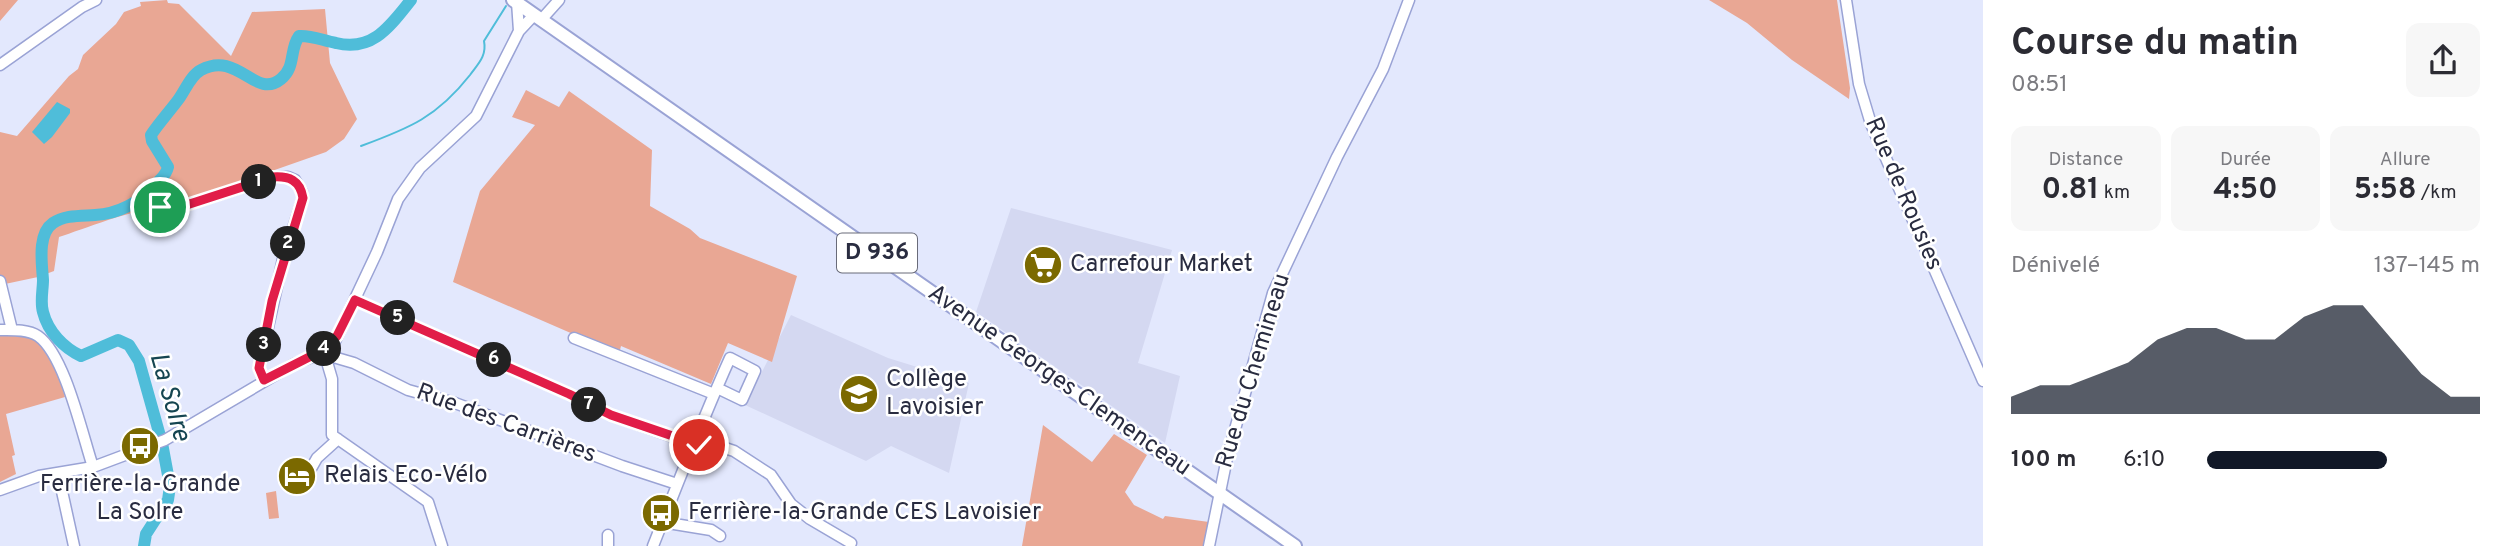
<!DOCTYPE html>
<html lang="fr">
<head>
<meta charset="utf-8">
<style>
	body { margin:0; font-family:Overpass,sans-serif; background:#f7f7f7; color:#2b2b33; height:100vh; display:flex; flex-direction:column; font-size:26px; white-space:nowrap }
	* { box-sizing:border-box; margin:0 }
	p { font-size:23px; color:#7c7c81 }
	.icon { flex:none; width:38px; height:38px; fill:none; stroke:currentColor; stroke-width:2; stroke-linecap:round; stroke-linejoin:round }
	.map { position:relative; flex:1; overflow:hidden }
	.details { display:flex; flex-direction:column; background:#fff; width:525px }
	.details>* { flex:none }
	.pin { position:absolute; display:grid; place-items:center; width:60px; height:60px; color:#fff; margin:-30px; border:4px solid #fff; border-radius:50%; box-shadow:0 2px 7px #0007 }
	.km { position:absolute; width:35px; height:35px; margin:-18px; border-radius:50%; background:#222; color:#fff; font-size:19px; line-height:35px; text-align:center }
	.round { display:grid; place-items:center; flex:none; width:74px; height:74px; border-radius:14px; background:#f7f7f7 }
	.headline { display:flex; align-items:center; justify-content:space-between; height:119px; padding:0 28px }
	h1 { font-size:38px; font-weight:700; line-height:52px }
	.figures { display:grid; grid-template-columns:repeat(3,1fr); gap:10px; height:119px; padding:7px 28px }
	.figures div { display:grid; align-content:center; border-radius:14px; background:#f7f7f7; text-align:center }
	.figures b { font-size:30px; font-weight:700 }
	.figures small { font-size:19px; font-weight:400 }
	.figures p { font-size:19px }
	.chart { height:196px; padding:14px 28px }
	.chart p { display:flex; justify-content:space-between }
	.chart svg { width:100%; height:126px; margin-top:7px; fill:#111827; opacity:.7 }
	ul { padding:0 28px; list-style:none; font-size:23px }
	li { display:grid; grid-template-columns:112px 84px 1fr; align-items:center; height:52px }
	li i { height:18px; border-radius:9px; background:#111827 }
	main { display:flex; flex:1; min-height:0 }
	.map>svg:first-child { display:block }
	.built { fill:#d4d8f1 }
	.green { fill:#e9a794 }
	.water { fill:#4fbdd9 }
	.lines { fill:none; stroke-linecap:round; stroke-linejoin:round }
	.stream { stroke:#4fbdd9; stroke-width:2 }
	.river { stroke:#4fbdd9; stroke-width:12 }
	.minor-casing { stroke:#9aa3d5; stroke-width:13 }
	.major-casing { stroke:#9aa3d5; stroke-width:16 }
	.minor { stroke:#fff; stroke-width:10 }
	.major { stroke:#fff; stroke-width:12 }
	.route-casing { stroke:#fff; stroke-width:14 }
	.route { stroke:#e11d48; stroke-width:9 }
	.labels { text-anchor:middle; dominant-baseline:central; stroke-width:5; stroke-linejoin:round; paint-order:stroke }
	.shield { fill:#fff; stroke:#696b79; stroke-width:2 }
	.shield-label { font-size:23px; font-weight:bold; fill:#292c40 }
	.street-label { font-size:24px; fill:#292c40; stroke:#fff }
	.poi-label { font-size:24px; fill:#292c40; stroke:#fff; text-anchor:start }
	.water-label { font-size:26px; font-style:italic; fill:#154551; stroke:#fff }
</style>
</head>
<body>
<main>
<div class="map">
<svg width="1983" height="546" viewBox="0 0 1983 546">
	<rect width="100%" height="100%" fill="#e3e8fd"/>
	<!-- built -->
	<path class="built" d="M 1011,208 L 1172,250 L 1138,363 L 1180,376 L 1165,443 L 976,312 Z
		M 791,315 L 888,358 L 969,383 L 949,473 L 891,446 L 866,461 L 745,405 Z"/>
	<!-- green -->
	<path class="green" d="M 0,0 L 18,0 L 0,21 Z
		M 167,0 L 168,3 L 179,4 L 231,56 L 252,12 L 325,9 L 330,63 L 357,119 L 344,139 L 326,152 L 163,209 C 140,206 84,229 59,237 L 54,271 L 38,277 L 5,284 L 3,277 L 0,277 L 0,132 L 17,136 L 69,76 L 78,69 L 83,55 L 116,24 L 124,12 L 141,6 L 140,2 Z
		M 1709,0 L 1837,0 L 1850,88 L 1849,99 L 1792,60 L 1747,23 Z
		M 526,90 L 559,107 L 569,91 L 652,150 L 650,206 L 690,229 L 700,238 L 797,276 L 772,362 L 728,343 L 711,384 L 621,346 L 619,354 L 453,282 L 480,191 L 535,125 L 512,117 Z
		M 0,334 L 35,337 L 55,362 L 65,397 L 6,414 L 15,455 L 12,456 L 16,474 L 0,482 Z
		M 1043,425 L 1092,462 L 1114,434 L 1147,455 L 1125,492 L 1134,505 L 1163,519 L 1165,516 L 1209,522 L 1205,546 L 1022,546 Z
		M 276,491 L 279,518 L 269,519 L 266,493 Z"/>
	<!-- water -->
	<path class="water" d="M 57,102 L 70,109 L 70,113 L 52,137 L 44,144 L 32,132 Z"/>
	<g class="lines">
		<!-- stream -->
		<path class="stream" d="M 361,146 C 410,128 437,117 470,75 C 478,64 487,56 484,41 L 506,6"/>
		<!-- river -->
		<path class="river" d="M 144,546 L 146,534 L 168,500 L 170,486 L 162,443 L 139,361 L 129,345 L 118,340 L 81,356 C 64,348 48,332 43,312 C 40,302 43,290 43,280 C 42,264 37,234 53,223 C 65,215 80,216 95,215 C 118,214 141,202 156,184 C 161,178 166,176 168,167 L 152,141 L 151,135 C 159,123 169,112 178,100 C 185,91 190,76 201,70 C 238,50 255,100 281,79 C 296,67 289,50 299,36 C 311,35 324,41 336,43 C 373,52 390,26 411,0"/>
		<!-- minor casing -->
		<g class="minor-casing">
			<path id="minor" d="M 1846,0 L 1859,84 L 1871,124 L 1983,381
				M 517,2 L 519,31
				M 541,20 L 559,0
				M 0,65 L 82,7 L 96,0
				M 160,207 L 168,211 L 273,177 L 288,177 L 295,180 L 302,192 L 303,198 L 283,259 L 259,368 L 264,381
				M 0,281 L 12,330
				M 355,300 L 569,394 L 611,415 L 684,441 L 699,445 L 719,446 L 734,451 L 771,475 L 791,504 L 810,519 L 851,543
				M 0,330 C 11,330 28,329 38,336 C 65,355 82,434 93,467
				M 574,338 L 714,394
				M 329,354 L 377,252 L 398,199 L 420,168 L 476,116 L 519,31 L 534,15
				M 330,356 L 354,363 L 408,390 L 455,403 L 622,466 L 677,484
				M 327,362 L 332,379 L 332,435 L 428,502 L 442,546
				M 309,472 L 317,458 L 338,439
				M 58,473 L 74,546
				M 0,490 L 39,476 L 93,467 L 165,440 L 294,364 L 317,355
				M 662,522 L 711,530 L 720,536
				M 608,546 L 608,535
				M 653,546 C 678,483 702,420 730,358 L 755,371 L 742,400 L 717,388
				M 1209,546 L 1227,458 L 1273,293 L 1337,157 L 1383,69 L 1409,0"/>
		</g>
		<!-- major casing -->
		<g class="major-casing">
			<path id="major" d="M 513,0 L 1295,546"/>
		</g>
		<!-- minor -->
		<use href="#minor" class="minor"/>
		<!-- major -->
		<use href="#major" class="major"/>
	</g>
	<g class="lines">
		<!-- route casing -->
		<g class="route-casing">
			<path id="route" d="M 160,207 L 168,211 L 273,177 C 289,176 300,180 303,198 L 272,301 L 259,368 L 264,380 L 323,350 L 337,336 L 355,300 L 569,394 L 611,415 L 699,445"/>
		</g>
		<!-- route -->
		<use href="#route" class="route"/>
	</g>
	<!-- icons -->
	<defs>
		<g id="supermarket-disc" transform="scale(2.0125)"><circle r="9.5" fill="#7b6900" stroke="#fff"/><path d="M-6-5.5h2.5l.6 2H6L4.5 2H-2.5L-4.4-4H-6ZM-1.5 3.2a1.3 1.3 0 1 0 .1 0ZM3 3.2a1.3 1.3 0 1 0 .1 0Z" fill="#fff"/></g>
		<g id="school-disc" transform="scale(2.0125)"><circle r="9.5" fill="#7b6900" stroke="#fff"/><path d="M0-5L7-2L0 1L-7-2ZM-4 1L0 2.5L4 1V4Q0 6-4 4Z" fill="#fff"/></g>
		<g id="bus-disc" transform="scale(2.0125)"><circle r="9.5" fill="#7b6900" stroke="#fff"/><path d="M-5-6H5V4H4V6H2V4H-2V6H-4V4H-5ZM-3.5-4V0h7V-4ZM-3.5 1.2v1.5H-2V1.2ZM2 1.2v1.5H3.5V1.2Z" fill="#fff"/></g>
		<g id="hotel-disc" transform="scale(2.0125)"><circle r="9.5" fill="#7b6900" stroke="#fff"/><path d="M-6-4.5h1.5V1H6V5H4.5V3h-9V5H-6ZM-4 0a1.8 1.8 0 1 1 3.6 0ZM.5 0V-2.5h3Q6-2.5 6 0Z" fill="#fff"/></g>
	</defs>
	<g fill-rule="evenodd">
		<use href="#supermarket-disc" x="1043" y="265"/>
		<use href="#school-disc" x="859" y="394"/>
		<use href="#bus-disc" x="140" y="446"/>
		<use href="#hotel-disc" x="297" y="476"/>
		<use href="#bus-disc" x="661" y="513"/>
	</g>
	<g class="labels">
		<!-- shield labels -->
		<rect class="shield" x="837" y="233.5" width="80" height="39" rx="5"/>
		<g class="shield-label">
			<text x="877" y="253">D 936</text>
		</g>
		<!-- street labels -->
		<g class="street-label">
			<text transform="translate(1903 194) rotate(67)">Rue de Rousies</text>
			<text transform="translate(1254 371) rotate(-73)">Rue du Chemineau</text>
			<text transform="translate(1059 381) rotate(35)">Avenue Georges Clemenceau</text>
			<text transform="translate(506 424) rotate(20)">Rue des Carrières</text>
		</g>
		<!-- poi labels -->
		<g class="poi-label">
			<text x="1070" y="265">Carrefour Market</text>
			<text x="886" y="380">Collège<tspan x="886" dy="28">Lavoisier</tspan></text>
			<text x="324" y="476">Relais Eco-Vélo</text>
			<text x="140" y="485" text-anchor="middle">Ferrière-la-Grande<tspan x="140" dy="28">La Solre</tspan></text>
			<text x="688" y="513">Ferrière-la-Grande CES Lavoisier</text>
		</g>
		<!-- water labels -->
		<g class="water-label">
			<text transform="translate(169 397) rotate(74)">La Solre</text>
		</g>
	</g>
</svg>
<div class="pin" style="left:160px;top:207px;background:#1e9e55"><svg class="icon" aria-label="arrive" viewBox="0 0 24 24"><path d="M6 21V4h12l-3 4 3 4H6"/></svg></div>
<div class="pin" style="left:699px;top:445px;background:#d93025"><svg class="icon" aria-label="check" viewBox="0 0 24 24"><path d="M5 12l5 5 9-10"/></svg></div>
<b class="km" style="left:259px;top:182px">1</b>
<b class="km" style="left:288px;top:244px">2</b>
<b class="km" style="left:264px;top:345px">3</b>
<b class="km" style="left:324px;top:349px">4</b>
<b class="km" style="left:398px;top:318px">5</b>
<b class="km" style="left:494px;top:360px">6</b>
<b class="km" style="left:589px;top:405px">7</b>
</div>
<section class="details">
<div class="headline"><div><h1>Course du matin</h1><p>08:51</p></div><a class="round"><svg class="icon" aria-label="share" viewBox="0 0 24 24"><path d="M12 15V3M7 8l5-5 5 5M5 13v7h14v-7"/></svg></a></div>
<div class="figures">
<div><p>Distance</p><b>0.81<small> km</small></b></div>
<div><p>Durée</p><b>4:50</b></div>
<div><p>Allure</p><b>5:58<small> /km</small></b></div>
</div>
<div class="chart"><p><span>Dénivelé</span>137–145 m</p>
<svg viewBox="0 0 160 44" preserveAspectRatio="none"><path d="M0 44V38L10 34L20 34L30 30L40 26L50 18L60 14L70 14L80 18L90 18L100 10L110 6L120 6L130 18L140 30L150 38L160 38V44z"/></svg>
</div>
<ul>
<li><b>100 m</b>6:10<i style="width:66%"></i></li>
</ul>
</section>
</main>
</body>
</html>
